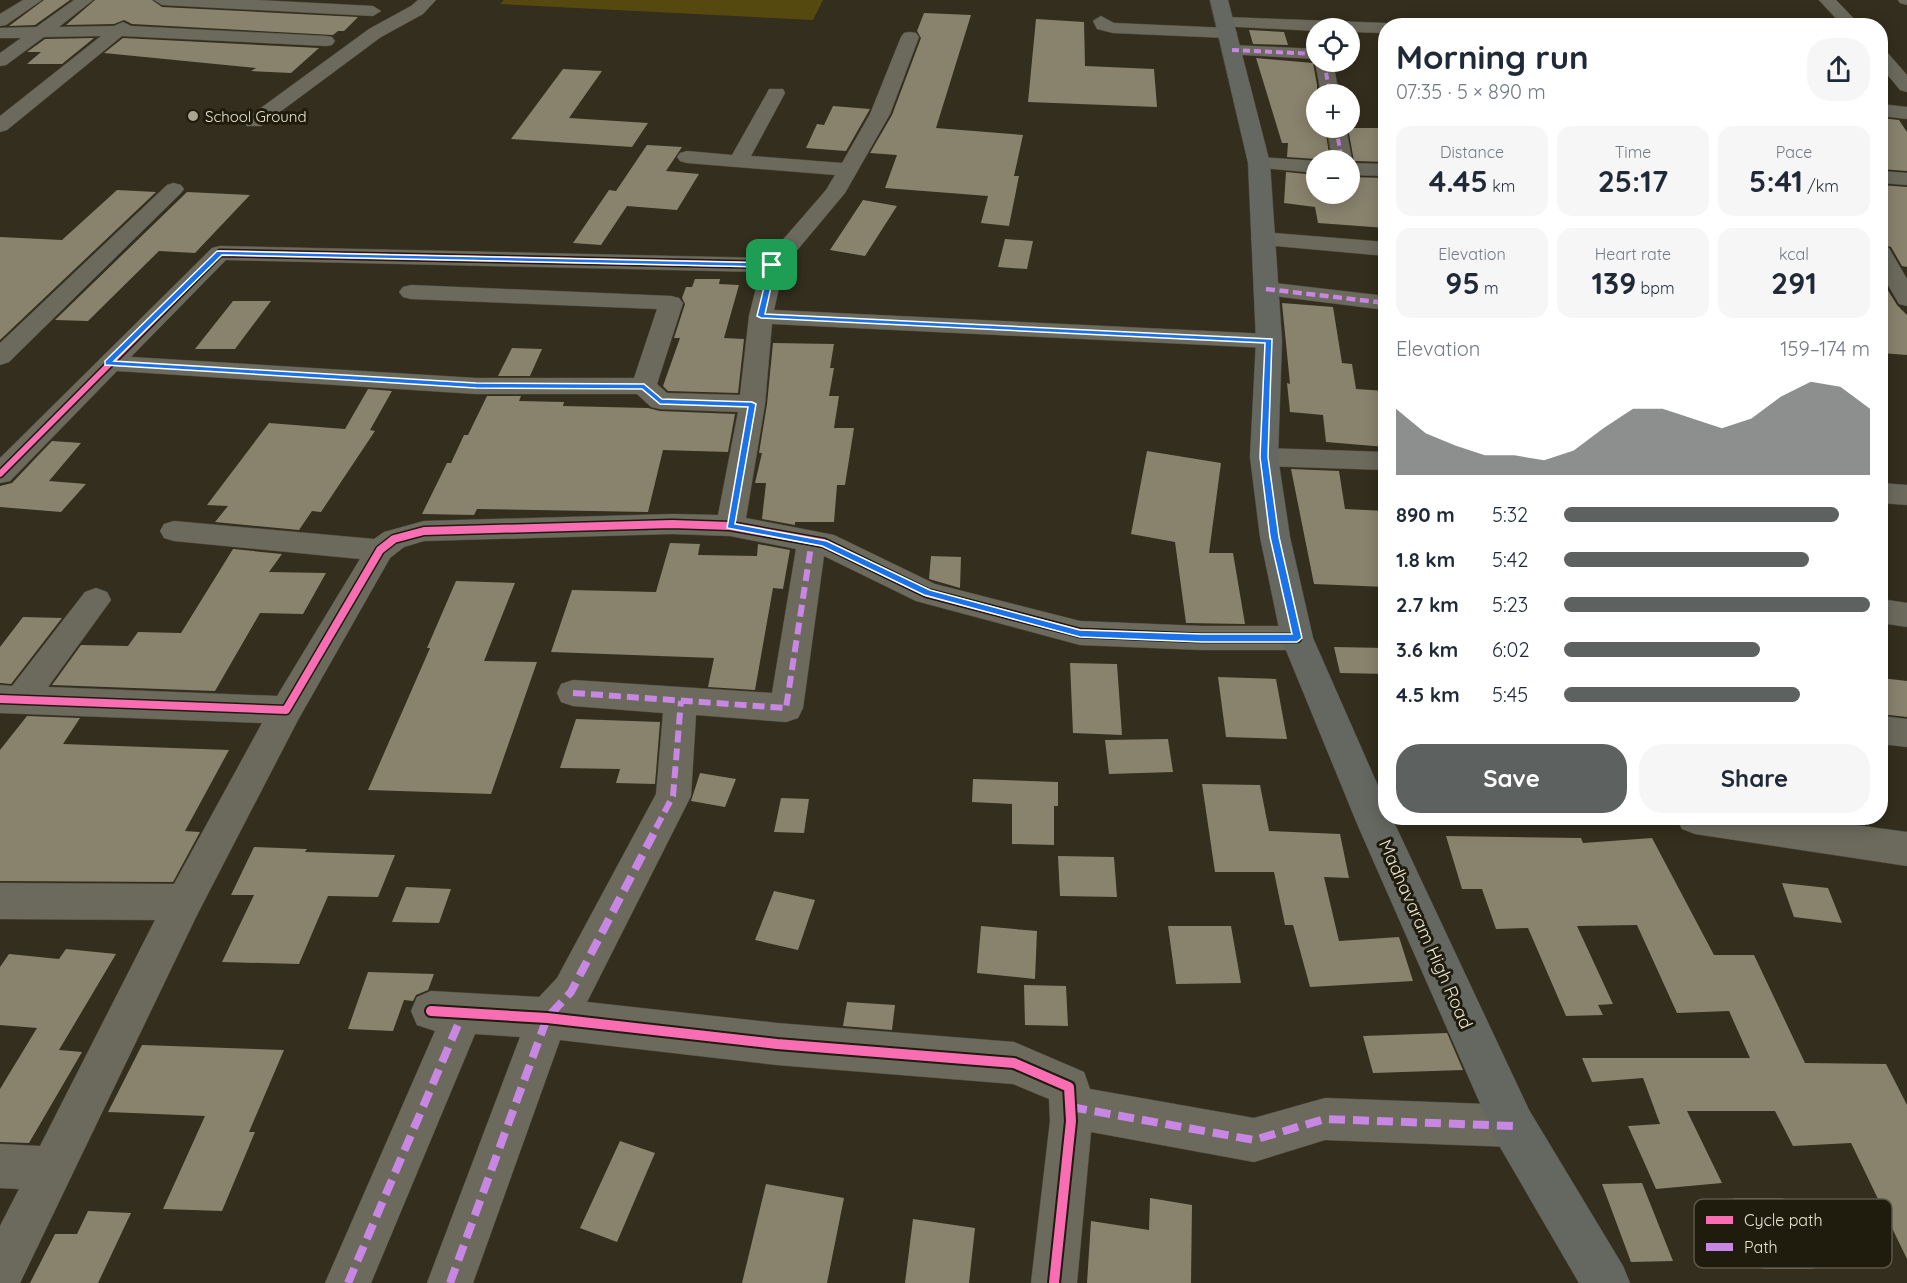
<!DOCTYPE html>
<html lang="en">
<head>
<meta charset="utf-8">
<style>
	body { margin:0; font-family:Quicksand,sans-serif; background:#f6f6f7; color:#1f2937; height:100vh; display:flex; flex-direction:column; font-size:22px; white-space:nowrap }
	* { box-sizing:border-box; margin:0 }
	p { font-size:20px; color:#747a83 }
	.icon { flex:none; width:33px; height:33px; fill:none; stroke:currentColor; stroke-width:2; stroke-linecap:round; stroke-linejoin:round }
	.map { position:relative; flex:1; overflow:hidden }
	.drawer { position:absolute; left:1378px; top:18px; width:510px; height:807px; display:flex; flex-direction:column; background:#fff; border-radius:24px; box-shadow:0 3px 15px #0003 }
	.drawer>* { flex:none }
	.buttons { position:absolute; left:1306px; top:18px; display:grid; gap:12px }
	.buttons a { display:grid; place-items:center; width:54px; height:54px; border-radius:50%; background:#fff; box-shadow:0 3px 15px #0003; font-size:30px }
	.pin { position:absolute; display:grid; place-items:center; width:51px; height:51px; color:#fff; margin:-26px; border-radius:12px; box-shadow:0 3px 9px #0006 }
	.round { display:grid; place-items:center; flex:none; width:63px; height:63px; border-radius:24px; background:#f6f6f7 }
	.summary { display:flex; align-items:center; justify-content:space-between; height:102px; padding:0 18px }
	h1 { font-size:33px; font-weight:800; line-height:45px }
	.figures { display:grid; grid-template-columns:repeat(3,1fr); gap:9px; height:102px; padding:6px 18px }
	.figures div { display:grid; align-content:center; border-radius:15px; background:#f6f6f7; text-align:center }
	.figures b { font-size:30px; font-weight:800 }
	.figures small { font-size:16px; font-weight:400 }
	.figures p { font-size:16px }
	.chart { height:168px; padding:12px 18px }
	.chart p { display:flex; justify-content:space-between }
	.chart svg { width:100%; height:108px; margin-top:6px; fill:#5d6160; opacity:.7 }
	.button { display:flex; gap:12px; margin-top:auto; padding:12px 18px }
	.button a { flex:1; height:69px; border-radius:24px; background:#5d6160; color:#fff; font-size:24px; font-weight:800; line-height:69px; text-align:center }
	.button a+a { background:#f6f6f7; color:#1f2937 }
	ul { padding:0 18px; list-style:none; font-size:20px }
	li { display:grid; grid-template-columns:96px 72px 1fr; align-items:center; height:45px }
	li i { height:15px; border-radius:8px; background:#5d6160 }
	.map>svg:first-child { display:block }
	.green { fill:#56490f }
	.building { fill:#89836d }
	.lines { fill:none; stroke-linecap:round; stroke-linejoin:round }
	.minor-casing { stroke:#4f4b3d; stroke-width:1 }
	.major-casing { stroke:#4f4b3d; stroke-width:1 }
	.minor { fill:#6c6a5d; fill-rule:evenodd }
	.major { fill:#646861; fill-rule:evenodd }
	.quiet-far3 { stroke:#c787e3; stroke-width:4; stroke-dasharray:7 4; stroke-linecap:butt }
	.quiet-far2 { stroke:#c787e3; stroke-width:4.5; stroke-dasharray:9 4.5; stroke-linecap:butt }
	.quiet-far1 { stroke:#c787e3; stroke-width:6; stroke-dasharray:12 6; stroke-linecap:butt }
	.quiet { stroke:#c787e3; stroke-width:8; stroke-dasharray:16 8; stroke-linecap:butt }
	.cycleway-far2-casing { stroke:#1f1c0e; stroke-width:9 }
	.cycleway-far1-casing { stroke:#1f1c0e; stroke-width:11 }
	.cycleway-casing { stroke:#1f1c0e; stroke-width:14 }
	.cycleway-far2 { stroke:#f96db3; stroke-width:6 }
	.cycleway-far1 { stroke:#f96db3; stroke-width:8 }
	.cycleway { stroke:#f96db3; stroke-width:10 }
	.route { fill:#1a73e8; stroke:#fff; stroke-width:1.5; fill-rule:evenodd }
	.poi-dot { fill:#a9a593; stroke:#1f1c0e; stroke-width:2 }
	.labels { text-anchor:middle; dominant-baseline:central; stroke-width:6; stroke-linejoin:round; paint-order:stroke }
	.far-poi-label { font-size:15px; fill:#e9e5d3; stroke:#1f1c0e; text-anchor:start }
	.street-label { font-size:18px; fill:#e9e5d3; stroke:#1f1c0e }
	.key { fill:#1f1c0e; stroke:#5c5849; stroke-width:1.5 }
	.key-label { font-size:16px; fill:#e9e5d3 }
</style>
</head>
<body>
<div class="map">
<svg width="1907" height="1283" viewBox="0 0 1907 1283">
	<rect width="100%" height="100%" fill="#332e1d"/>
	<!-- green -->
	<path class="green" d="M 504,0 L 823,0 L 813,20 L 500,4 Z"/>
	<!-- building -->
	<path class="building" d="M 44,0 L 70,0 L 35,25 L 9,26 Z
		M 95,0 L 152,0 L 162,7 L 358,17 L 344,31 L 338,31 L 333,35 L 132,24 L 124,20 L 114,24 L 66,25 Z
		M 924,13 L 971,15 L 936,128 L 1023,135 L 1014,176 L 1019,176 L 1009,226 L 981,223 L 988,196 L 885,188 L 897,155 L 870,153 L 892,115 L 921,38 L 917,31 Z
		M 1036,19 L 1084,22 L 1085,66 L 1154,69 L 1157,107 L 1028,102 Z
		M 1249,30 L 1284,32 L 1288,45 L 1253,44 Z
		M 94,38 L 62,64 L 27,64 L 41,52 L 27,52 L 45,39 Z
		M 123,38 L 319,48 L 291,73 L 251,71 L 256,68 L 104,53 Z
		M 1256,58 L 1313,63 L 1317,85 L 1317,128 L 1325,128 L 1330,160 L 1287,157 L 1288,143 L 1282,143 Z
		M 563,69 L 602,71 L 569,118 L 648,123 L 632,147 L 511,139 Z
		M 833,106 L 870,109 L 846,151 L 806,148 L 817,124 L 824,125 Z
		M 1881,118 L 1899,120 L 1907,132 L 1907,171 L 1881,169 Z
		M 1348,128 L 1386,128 L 1386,162 L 1354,161 Z
		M 647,145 L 682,147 L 666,171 L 699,174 L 677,210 L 627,206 L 601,245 L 573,243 L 609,190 L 616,191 Z
		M 1286,172 L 1317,175 L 1317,194 L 1350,194 L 1350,177 L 1386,178 L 1386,228 L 1318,223 L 1315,207 L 1284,203 Z
		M 1881,185 L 1907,187 L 1907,267 L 1902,266 L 1891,247 L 1881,244 Z
		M 117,190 L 156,192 L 0,340 L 0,237 L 62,240 Z
		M 187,192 L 250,195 L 195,253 L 159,251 L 88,321 L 55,320 Z
		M 863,200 L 897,206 L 865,256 L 830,250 Z
		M 1005,239 L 1033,241 L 1027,269 L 998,267 Z
		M 695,279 L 720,279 L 719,284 L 739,285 L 724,338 L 744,339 L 738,393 L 668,391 L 663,386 L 680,338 L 674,338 L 685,304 L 682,298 L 686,287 L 692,287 Z
		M 1881,279 L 1897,305 L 1907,315 L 1907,355 L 1881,353 Z
		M 233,301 L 271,301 L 235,349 L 195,349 Z
		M 1282,303 L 1333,307 L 1342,363 L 1352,364 L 1356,389 L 1386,391 L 1386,447 L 1326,442 L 1323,415 L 1290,412 L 1287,383 L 1290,384 Z
		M 773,343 L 834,344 L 830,368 L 834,368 L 829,396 L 839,396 L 834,428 L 854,428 L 845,485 L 837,485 L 834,522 L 795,522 L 795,525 L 762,519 L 766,483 L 755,483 L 762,453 L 759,453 L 767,404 Z
		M 512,348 L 542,349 L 530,376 L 498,376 Z
		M 368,389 L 392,391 L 370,430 L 375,431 L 321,512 L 312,511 L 299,530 L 215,522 L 228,506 L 207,505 L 269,423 L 345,429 Z
		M 487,396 L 521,396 L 519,401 L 564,402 L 563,406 L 648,408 L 660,411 L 735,414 L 728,452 L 663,450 L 648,512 L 477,509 L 474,515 L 422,514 L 447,463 L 451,463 L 464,435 L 468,435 Z
		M 52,441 L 81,443 L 49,481 L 86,484 L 61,512 L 0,507 L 0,486 L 12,483 Z
		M 1147,451 L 1221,463 L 1209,553 L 1233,553 L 1245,624 L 1186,623 L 1175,542 L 1131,534 Z
		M 1291,469 L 1339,471 L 1345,509 L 1386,511 L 1386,587 L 1314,584 Z
		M 670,543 L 700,544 L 698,555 L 757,556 L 758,544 L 790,550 L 783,589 L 773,588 L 755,690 L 708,687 L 714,658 L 551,652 L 572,590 L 656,592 Z
		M 233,549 L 282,554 L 269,572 L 326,573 L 303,614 L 260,613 L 215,691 L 52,685 L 81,645 L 128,646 L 138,632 L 181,633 Z
		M 931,556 L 961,557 L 960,588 L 929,579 Z
		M 456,581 L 515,583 L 484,661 L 537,662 L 491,794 L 368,790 L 430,648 L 427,648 Z
		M 23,617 L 62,618 L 11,684 L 0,683 L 0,647 Z
		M 1334,647 L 1386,648 L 1386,674 L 1340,673 Z
		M 1070,663 L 1117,664 L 1122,735 L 1073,733 Z
		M 1218,677 L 1276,679 L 1287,739 L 1226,737 Z
		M 1881,678 L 1907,681 L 1907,717 L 1881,714 Z
		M 27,716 L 80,718 L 63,744 L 229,750 L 185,831 L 200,832 L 173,882 L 0,881 L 0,750 Z
		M 576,719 L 660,722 L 655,784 L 616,783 L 620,769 L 560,768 Z
		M 1168,739 L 1173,772 L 1109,774 L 1105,740 Z
		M 700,773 L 736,779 L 725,807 L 691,801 Z
		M 973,779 L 1058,782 L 1058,806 L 1054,806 L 1054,845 L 1012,844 L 1012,804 L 972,802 Z
		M 1202,784 L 1260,785 L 1269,831 L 1340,834 L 1349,878 L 1324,877 L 1339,941 L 1399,937 L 1413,981 L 1310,987 L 1293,925 L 1285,925 L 1274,872 L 1215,872 Z
		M 781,798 L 809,799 L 804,833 L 774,832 Z
		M 1446,836 L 1581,838 L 1583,843 L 1652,838 L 1714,955 L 1754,955 L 1805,1063 L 1886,1064 L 1907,1105 L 1907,1259 L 1851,1143 L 1793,1146 L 1775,1111 L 1687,1111 L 1722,1183 L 1656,1189 L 1628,1126 L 1660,1124 L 1643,1078 L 1592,1082 L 1582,1058 L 1750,1058 L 1729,1011 L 1677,1013 L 1637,925 L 1577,926 L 1613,1004 L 1598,1005 L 1603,1015 L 1566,1016 L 1528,928 L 1496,929 L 1482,889 L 1462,889 Z
		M 254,847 L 307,849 L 305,852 L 395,855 L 378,897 L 328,896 L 299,964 L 222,962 L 254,895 L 231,895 Z
		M 1058,856 L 1114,857 L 1117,897 L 1060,896 Z
		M 1782,883 L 1828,888 L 1842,923 L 1794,917 Z
		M 406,887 L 451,889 L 439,923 L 392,922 Z
		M 774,891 L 815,900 L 798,950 L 755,940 Z
		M 981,926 L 1037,931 L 1035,979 L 977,973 Z
		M 1168,926 L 1231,926 L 1241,983 L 1176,984 Z
		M 66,949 L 116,954 L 59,1050 L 82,1052 L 29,1143 L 0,1142 L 0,1089 L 37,1028 L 0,1025 L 0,967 L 9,954 L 59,959 Z
		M 368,972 L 434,974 L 428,990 L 416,995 L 413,1001 L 404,1000 L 393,1031 L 348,1029 Z
		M 1024,985 L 1066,986 L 1068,1026 L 1025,1025 Z
		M 847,1002 L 895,1005 L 892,1030 L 843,1026 Z
		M 1447,1033 L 1463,1070 L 1373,1073 L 1363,1036 Z
		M 142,1045 L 284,1050 L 249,1132 L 255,1132 L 222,1211 L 163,1209 L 205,1116 L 108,1112 Z
		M 620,1141 L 655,1153 L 617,1242 L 580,1228 Z
		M 1642,1183 L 1673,1261 L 1631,1262 L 1602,1184 Z
		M 766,1184 L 844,1198 L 827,1283 L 742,1283 Z
		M 1150,1198 L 1192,1205 L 1191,1283 L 1087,1283 L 1091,1221 L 1149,1230 Z
		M 1733,1198 L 1783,1198 L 1814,1269 L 1762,1269 Z
		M 88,1211 L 131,1213 L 98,1283 L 30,1283 L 55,1234 L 77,1234 Z
		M 913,1219 L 975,1228 L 969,1283 L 905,1283 Z"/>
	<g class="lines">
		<!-- minor casing -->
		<g class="minor-casing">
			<path id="minor" d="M 23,0 L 42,0 L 6,25 L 0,26 L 0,14 Z
				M 74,0 L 93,0 L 59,27 L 114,26 L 123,22 L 131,26 L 326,36 L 332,37 L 335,41 L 332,45 L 326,46 L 122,36 L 7,130 L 0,132 L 0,116 L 101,36 L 44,37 L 6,65 L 0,66 L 0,53 L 21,38 L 0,38 L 0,28 L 36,27 Z
				M 154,0 L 257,0 L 373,6 L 381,11 L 373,16 L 162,5 Z
				M 418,0 L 436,0 L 423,14 L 381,37 L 261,126 L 247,126 L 244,122 L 247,118 L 369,29 L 411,6 Z
				M 1819,0 L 1836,0 L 1861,26 L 1843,26 Z
				M 1898,0 L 1907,0 L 1907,5 L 1900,3 Z
				M 1101,16 L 1114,23 L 1228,28 L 1234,29 L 1237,33 L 1234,37 L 1228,38 L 1113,33 L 1097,29 L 1093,21 Z
				M 1225,17 L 1386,23 L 1393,26 L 1386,26 L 1386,33 L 1350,32 L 1350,28 L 1317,28 L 1317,31 L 1219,26 L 1217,22 L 1219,18 Z
				M 910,32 L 916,33 L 919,37 L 890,114 L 845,193 L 784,266 L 774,310 L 1269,334 L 1278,336 L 1281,341 L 1278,346 L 1269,348 L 772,324 L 765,404 L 746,518 L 834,535 L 935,584 L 1080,621 L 1202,626 L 1297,626 L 1308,629 L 1313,638 L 1308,647 L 1297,650 L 1202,650 L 1080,645 L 916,601 L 824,556 L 803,708 L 798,718 L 786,722 L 696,715 L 691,796 L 587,1002 L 777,1023 L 1014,1042 L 1084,1072 L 1090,1089 L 1254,1118 L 1325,1098 L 1513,1105 L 1528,1111 L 1534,1126 L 1528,1141 L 1513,1147 L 1325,1140 L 1254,1162 L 1091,1132 L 1077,1283 L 1031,1283 L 1050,1121 L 1049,1099 L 1013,1084 L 777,1065 L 560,1040 L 473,1283 L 427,1283 L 520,1037 L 475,1034 L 371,1283 L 325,1283 L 435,1031 L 417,1025 L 411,1011 L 417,997 L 431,991 L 539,997 L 557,978 L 656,794 L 663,713 L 573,706 L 561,702 L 557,693 L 561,684 L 573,680 L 772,693 L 796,549 L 730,536 L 672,534 L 424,541 L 404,547 L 390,558 L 298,720 L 197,915 L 20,1283 L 0,1283 L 0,1226 L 19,1189 L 0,1188 L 0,1144 L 40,1146 L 155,920 L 0,919 L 0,883 L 174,884 L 262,723 L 0,713 L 0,685 L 12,686 L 85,592 L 96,588 L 107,592 L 111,600 L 48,687 L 277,696 L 360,559 L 174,541 L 164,538 L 160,531 L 164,524 L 174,521 L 374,539 L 384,532 L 424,521 L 672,514 L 718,515 L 738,412 L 660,409 L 651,407 L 637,394 L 476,394 L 117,371 L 10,481 L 0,483 L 0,458 L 212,248 L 220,246 L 767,258 L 826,190 L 835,175 L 687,163 L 680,161 L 677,157 L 680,153 L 687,151 L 732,155 L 767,93 L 769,89 L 783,89 L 785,93 L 751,156 L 842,163 L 870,114 L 901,37 L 904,33 ZM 226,260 L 760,272 L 749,316 L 740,395 L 667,393 L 657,384 L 683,303 L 679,298 L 671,296 L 411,285 L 403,287 L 399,292 L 403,297 L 411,299 L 657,309 L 634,378 L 476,378 L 131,357 Z
				M 1232,45 L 1317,49 L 1317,62 L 1333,62 L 1339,94 L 1321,94 L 1315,62 L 1317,59 L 1226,54 L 1223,50 L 1226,46 Z
				M 1881,51 L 1887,52 L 1907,75 L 1907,92 L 1900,90 L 1881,67 Z
				M 1881,104 L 1907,107 L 1907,119 L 1881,116 Z
				M 1327,128 L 1346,128 L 1352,160 L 1350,163 L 1386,164 L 1386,176 L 1350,175 L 1350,160 L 1332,160 Z
				M 1259,157 L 1317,161 L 1317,173 L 1252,167 L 1249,163 L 1252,159 Z
				M 1881,171 L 1907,173 L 1907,185 L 1881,183 Z
				M 174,183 L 181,185 L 184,189 L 181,193 L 9,362 L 0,365 L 0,343 L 167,185 Z
				M 1262,232 L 1386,242 L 1386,256 L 1254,244 L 1251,239 L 1254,234 Z
				M 1881,246 L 1889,248 L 1907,279 L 1907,306 L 1899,304 L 1881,273 Z
				M 1266,282 L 1386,296 L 1386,310 L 1258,294 L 1254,289 L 1258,284 Z
				M 1264,448 L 1386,452 L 1386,470 L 1264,466 L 1254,464 L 1250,457 L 1254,450 Z
				M 1881,483 L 1907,485 L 1907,505 L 1881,503 Z
				M 1881,599 L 1907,603 L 1907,627 L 1881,623 Z
				M 1881,716 L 1907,719 L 1907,747 L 1881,744 Z
				M 1677,818 L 1803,818 L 1907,832 L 1907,866 L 1695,834 L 1682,829 Z"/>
		</g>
		<!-- major casing -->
		<g class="major-casing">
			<path id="major" d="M 1210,0 L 1228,0 L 1270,163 L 1282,341 L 1278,457 L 1290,537 L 1313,638 L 1386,804 L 1386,818 L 1392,818 L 1529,1110 L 1623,1266 L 1630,1283 L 1579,1283 L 1497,1142 L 1358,826 L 1281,638 L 1260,537 L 1250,457 L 1256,341 L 1248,163 Z"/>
		</g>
		<!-- minor -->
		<use href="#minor" class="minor"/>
		<!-- major -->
		<use href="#major" class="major"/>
		<!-- quiet-far3 -->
		<path class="quiet-far3" d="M 1232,50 L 1317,54
			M 1324,62 L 1330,94
			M 1336,128 L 1342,160"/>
		<!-- quiet-far2 -->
		<path class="quiet-far2" d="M 1266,289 L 1386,303"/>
		<!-- quiet-far1 -->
		<path class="quiet-far1" d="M 573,693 L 786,708 L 812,540
			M 656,828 L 673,796 L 681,701"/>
		<!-- quiet -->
		<path class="quiet" d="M 1071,1107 L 1254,1140 L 1325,1119 L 1513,1126
			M 348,1283 L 463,1013
			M 450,1283 L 547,1018 L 571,992 L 657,827"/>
		<!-- cycleway-far2 casing -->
		<g class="cycleway-far2-casing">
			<path id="cycleway-far2" d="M 0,474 L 220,253 L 773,265"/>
		</g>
		<!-- cycleway-far1 casing -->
		<g class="cycleway-far1-casing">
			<path id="cycleway-far1" d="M 0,699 L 286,710 L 380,550 L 394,539 L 424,531 L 672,524 L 730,526 L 824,543 L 927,593 L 1080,633 L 1202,638 L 1297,638"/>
		</g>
		<!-- cycleway casing -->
		<g class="cycleway-casing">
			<path id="cycleway" d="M 431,1011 L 547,1018 L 777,1044 L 1014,1063 L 1069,1087 L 1071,1121 L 1054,1283"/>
		</g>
		<!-- cycleway-far2 -->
		<use href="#cycleway-far2" class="cycleway-far2"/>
		<!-- cycleway-far1 -->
		<use href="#cycleway-far1" class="cycleway-far1"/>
		<!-- cycleway -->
		<use href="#cycleway" class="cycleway"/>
	</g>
	<!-- route -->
	<path class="route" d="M 217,251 L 772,263 L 776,265 L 765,314 L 1272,339 L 1268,457 L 1279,537 L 1302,638 L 1297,642 L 1202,642 L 1080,637 L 924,595 L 822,546 L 727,528 L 748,407 L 660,404 L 642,389 L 476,388 L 105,365 L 105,361 ZM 222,255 L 769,267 L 757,316 L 761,318 L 1265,343 L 1260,457 L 1270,537 L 1292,634 L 1202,634 L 1080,630 L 930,590 L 827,541 L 735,524 L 756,404 L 752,402 L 662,399 L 644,384 L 476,383 L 114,361 Z"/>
	<!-- markers -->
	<circle class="poi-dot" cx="193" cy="116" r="6"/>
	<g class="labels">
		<!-- far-poi labels -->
		<g class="far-poi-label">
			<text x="205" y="116">School Ground</text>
		</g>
		<!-- street labels -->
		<g class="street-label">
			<text transform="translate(1426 934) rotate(66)">Madhavaram High Road</text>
		</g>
	</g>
	<!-- legend -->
	<rect x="1694" y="1199" width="198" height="69" rx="9" class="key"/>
	<rect x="1706" y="1216" width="27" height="8" fill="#f96db3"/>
	<rect x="1706" y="1243" width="27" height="8" fill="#c787e3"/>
	<g class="key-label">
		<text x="1744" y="1226">Cycle path</text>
		<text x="1744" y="1253">Path</text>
	</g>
</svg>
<div class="buttons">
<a><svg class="icon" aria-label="locate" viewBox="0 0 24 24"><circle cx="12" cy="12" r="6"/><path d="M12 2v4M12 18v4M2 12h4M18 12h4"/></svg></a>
<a>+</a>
<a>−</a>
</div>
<div class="pin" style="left:772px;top:265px;background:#1e9e55"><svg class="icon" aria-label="arrive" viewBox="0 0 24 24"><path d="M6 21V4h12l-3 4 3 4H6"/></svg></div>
<section class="drawer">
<div class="summary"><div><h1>Morning run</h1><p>07:35 · 5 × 890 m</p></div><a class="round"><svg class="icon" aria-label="share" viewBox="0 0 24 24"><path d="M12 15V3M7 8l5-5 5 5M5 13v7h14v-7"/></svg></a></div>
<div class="figures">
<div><p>Distance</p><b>4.45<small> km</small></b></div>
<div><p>Time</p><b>25:17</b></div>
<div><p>Pace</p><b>5:41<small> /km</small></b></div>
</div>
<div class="figures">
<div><p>Elevation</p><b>95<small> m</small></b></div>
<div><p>Heart rate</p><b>139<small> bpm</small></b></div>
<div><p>kcal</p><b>291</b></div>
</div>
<div class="chart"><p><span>Elevation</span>159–174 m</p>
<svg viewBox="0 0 160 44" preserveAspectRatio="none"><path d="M0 44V17L10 27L20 32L30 36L40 36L50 38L60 34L70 25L80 17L90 17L100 21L110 25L120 21L130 12L140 6L150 8L160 17V44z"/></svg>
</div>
<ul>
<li><b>890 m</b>5:32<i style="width:90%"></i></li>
<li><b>1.8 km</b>5:42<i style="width:80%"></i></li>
<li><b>2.7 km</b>5:23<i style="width:100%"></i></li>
<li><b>3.6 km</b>6:02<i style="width:64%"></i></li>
<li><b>4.5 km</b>5:45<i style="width:77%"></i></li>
</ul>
<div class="button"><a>Save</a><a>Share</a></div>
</section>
</div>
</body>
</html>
